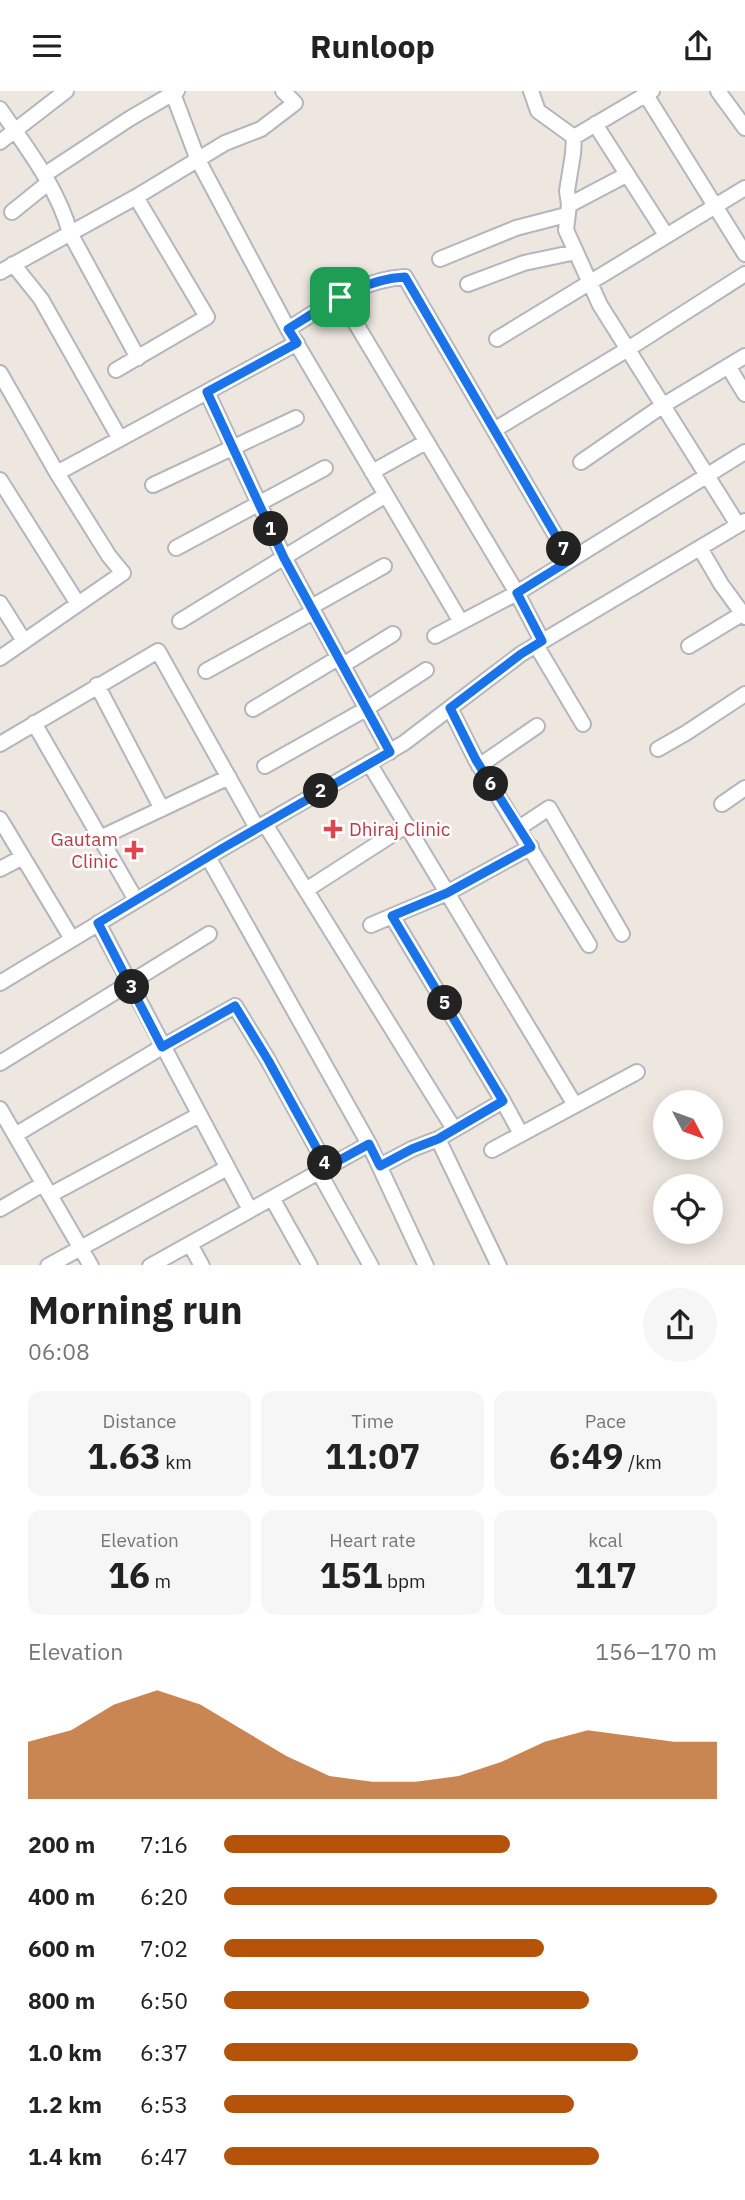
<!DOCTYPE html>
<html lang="en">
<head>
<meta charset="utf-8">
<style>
	body { margin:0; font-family:"IBM Plex Sans",sans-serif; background:#f6f6f6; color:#222; height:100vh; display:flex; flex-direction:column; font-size:26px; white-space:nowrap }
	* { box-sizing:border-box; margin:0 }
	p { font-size:23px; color:#767676 }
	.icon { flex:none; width:38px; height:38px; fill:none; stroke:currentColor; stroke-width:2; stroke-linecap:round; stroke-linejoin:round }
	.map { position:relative; height:1174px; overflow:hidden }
	.sheet { display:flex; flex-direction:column; background:#fff; flex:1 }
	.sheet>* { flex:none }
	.needle { width:46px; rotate:131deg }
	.tools { position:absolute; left:653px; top:999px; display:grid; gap:14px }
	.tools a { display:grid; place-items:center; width:70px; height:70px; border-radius:50%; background:#fff; box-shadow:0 4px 18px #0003; font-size:35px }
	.pin { position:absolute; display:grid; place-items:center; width:60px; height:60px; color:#fff; margin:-30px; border-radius:14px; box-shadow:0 4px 10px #0006 }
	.km { position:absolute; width:35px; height:35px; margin:-18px; border-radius:50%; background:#222; color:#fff; font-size:19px; line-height:35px; text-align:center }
	.round { display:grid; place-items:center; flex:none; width:74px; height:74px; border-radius:37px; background:#f6f6f6 }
	.head { display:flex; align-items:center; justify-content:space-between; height:119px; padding:0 28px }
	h1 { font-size:38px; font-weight:700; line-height:52px }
	.stats { display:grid; grid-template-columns:repeat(3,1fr); gap:10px; height:119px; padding:7px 28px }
	.stats div { display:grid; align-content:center; border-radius:14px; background:#f6f6f6; text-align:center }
	.stats b { font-size:35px; font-weight:700 }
	.stats small { font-size:19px; font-weight:400 }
	.stats p { font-size:19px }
	.chart { height:196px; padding:14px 28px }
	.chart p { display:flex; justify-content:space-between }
	.chart svg { width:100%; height:126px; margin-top:7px; fill:#b45309; opacity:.7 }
	ul { padding:0 28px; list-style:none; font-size:23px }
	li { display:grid; grid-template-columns:112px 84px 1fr; align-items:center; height:52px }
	li i { height:18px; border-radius:9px; background:#b45309 }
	header { display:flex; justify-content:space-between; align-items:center; height:91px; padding:0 28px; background:#fff; font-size:32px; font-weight:700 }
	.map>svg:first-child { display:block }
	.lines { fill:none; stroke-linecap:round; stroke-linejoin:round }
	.minor-casing { stroke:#b3b6bf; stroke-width:18 }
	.minor { stroke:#fff; stroke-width:14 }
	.route-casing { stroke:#fff; stroke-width:14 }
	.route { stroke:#1a73e8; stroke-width:9 }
	.health-dot { fill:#e0444e; stroke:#fff; stroke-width:2.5 }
	.labels { text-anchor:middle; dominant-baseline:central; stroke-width:5; stroke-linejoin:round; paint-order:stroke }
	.health-label { font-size:19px; fill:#be3a42; stroke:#fff; text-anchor:start }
</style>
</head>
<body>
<header><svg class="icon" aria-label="menu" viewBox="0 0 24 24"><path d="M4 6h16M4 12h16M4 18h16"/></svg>Runloop<svg class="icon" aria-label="share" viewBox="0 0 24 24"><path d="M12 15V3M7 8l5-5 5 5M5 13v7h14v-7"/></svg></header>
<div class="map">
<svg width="745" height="1175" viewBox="0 0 745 1175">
	<rect width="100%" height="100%" fill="#eee7e0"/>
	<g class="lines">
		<!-- minor casing -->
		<g class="minor-casing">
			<path id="minor" d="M 172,0 L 198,69 L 288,238 L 461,531
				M 531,0 L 538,20 L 574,46 L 573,63 L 567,100 L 569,114 L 566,139 L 600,214 L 738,434
				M 718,0 L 745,37
				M 646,4 L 745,163
				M 0,18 C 26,56 58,97 70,142 L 138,267
				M 595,33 L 666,144
				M 574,46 L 652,0
				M 0,51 L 66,0
				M 44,84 L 129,28 L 177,0
				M 569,114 L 626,84
				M 12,121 L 48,92
				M 440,168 L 516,137 L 566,124
				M 13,173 L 41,208 L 120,348
				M 0,181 L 136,106 L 225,52 L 261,38 L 295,12 L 283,0
				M 468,193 L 524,172 L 576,161
				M 340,206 L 517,502 L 542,550
				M 288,238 C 324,216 361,188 405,186 L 570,469
				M 497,248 L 745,97
				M 728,275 L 745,303
				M 116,279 L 207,226 L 136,106
				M 0,282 L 57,382 L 109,465 L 123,482 L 0,567
				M 207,301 L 284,466 L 390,661
				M 494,339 L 628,258 L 745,183
				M 581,371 L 662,315 L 745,265
				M 372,381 L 426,351
				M 57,382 L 297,252
				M 0,389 L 78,513
				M 153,394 L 296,327
				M 176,457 L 325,377
				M 700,457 L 721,493 L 745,526
				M 0,512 L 24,550
				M 311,516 L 384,475
				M 180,530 L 386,404
				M 435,545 L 517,502 L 745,361
				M 536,554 L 583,633
				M 689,555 L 745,521
				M 343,574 L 393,543
				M 206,580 L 313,521
				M 97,594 L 162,718
				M 450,617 L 476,669 L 589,854
				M 253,618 L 338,567
				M 34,632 L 136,809
				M 0,653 L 158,560 L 257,737
				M 658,658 L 686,642 L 745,603
				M 369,672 L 575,1014
				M 265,675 L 366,618 L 426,579
				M 479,675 L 537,635
				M 722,713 L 745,697
				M 0,728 L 72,848
				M 265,733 L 454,1038
				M 519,737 L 549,717 L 622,843
				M 100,747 L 229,686
				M 208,766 L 369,1053 L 426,1175
				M 0,778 L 23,766
				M 306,799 L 407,734
				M 98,832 L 250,1119
				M 371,834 L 392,825
				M 0,892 L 223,757 L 404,652 L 521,563 L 745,430
				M 0,972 L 209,843
				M 503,1010 L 521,1043
				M 0,1018 L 91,1175
				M 15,1044 L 162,956 L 235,915 L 268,969 L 327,1076
				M 438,1048 L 499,1175
				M 492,1059 L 637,981
				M 380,1075 L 412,1058 L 438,1048 L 503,1010 L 392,825 L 447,802 L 531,756
				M 319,1081 L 371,1175
				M 50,1104 L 199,1024
				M 272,1107 L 310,1175
				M 0,1118 L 43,1093
				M 190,1153 L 202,1175
				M 48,1175 L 227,1077
				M 150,1175 L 369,1053"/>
		</g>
		<!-- minor -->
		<use href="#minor" class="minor"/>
	</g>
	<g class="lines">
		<!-- route casing -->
		<g class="route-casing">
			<path id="route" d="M 405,186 L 570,469 L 517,502 L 542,550 L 521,563 L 450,617 L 476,669 L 531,756 L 447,802 L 392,825 L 503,1010 L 438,1048 L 412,1058 L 380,1075 L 369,1053 L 327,1076 L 268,969 L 235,915 L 162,956 L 98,832 L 223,757 L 390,661 L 284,467 L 207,301 L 297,252 L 288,238 C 324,216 361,188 405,186 Z"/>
		</g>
		<!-- route -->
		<use href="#route" class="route"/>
	</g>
	<!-- markers -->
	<g class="health-dot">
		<path d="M329.5 727.5h7v7h7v7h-7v7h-7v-7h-7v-7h7z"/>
		<path d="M130.5 748.5h7v7h7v7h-7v7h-7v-7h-7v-7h7z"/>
	</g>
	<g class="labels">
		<!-- health labels -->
		<g class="health-label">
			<text x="349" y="738">Dhiraj Clinic</text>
			<text x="118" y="748" text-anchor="end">Gautam<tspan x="118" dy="22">Clinic</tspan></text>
		</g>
	</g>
</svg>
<div class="tools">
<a><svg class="needle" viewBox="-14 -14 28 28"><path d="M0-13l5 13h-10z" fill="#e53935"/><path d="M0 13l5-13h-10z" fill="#767676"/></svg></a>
<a><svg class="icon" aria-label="locate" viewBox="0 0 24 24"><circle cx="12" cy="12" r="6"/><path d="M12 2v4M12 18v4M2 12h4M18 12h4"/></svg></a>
</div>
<div class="pin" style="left:340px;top:206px;background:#1e9e55"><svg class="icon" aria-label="arrive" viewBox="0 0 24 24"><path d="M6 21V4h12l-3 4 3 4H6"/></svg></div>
<b class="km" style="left:271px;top:438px">1</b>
<b class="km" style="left:321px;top:700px">2</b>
<b class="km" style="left:132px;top:896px">3</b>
<b class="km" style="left:325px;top:1072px">4</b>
<b class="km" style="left:445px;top:912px">5</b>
<b class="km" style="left:491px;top:693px">6</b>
<b class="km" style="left:564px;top:458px">7</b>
</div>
<section class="sheet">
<div class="head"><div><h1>Morning run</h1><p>06:08</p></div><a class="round"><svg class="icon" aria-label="share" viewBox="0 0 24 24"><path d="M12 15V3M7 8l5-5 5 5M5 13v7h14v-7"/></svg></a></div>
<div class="stats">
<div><p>Distance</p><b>1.63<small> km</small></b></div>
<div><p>Time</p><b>11:07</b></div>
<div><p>Pace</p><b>6:49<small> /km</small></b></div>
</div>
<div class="stats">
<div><p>Elevation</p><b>16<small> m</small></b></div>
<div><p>Heart rate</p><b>151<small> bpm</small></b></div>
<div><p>kcal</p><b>117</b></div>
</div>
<div class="chart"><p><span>Elevation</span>156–170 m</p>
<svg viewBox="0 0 160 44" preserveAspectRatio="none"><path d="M0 44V24L10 20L20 11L30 6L40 11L50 20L60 29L70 36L80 38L90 38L100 36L110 31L120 24L130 20L140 22L150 24L160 24V44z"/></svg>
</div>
<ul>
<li><b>200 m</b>7:16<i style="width:58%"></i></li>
<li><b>400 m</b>6:20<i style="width:100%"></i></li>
<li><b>600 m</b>7:02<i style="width:65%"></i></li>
<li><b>800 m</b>6:50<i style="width:74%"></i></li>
<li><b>1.0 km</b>6:37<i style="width:84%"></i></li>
<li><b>1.2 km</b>6:53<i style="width:71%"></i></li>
<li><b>1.4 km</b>6:47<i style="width:76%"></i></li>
</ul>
</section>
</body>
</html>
